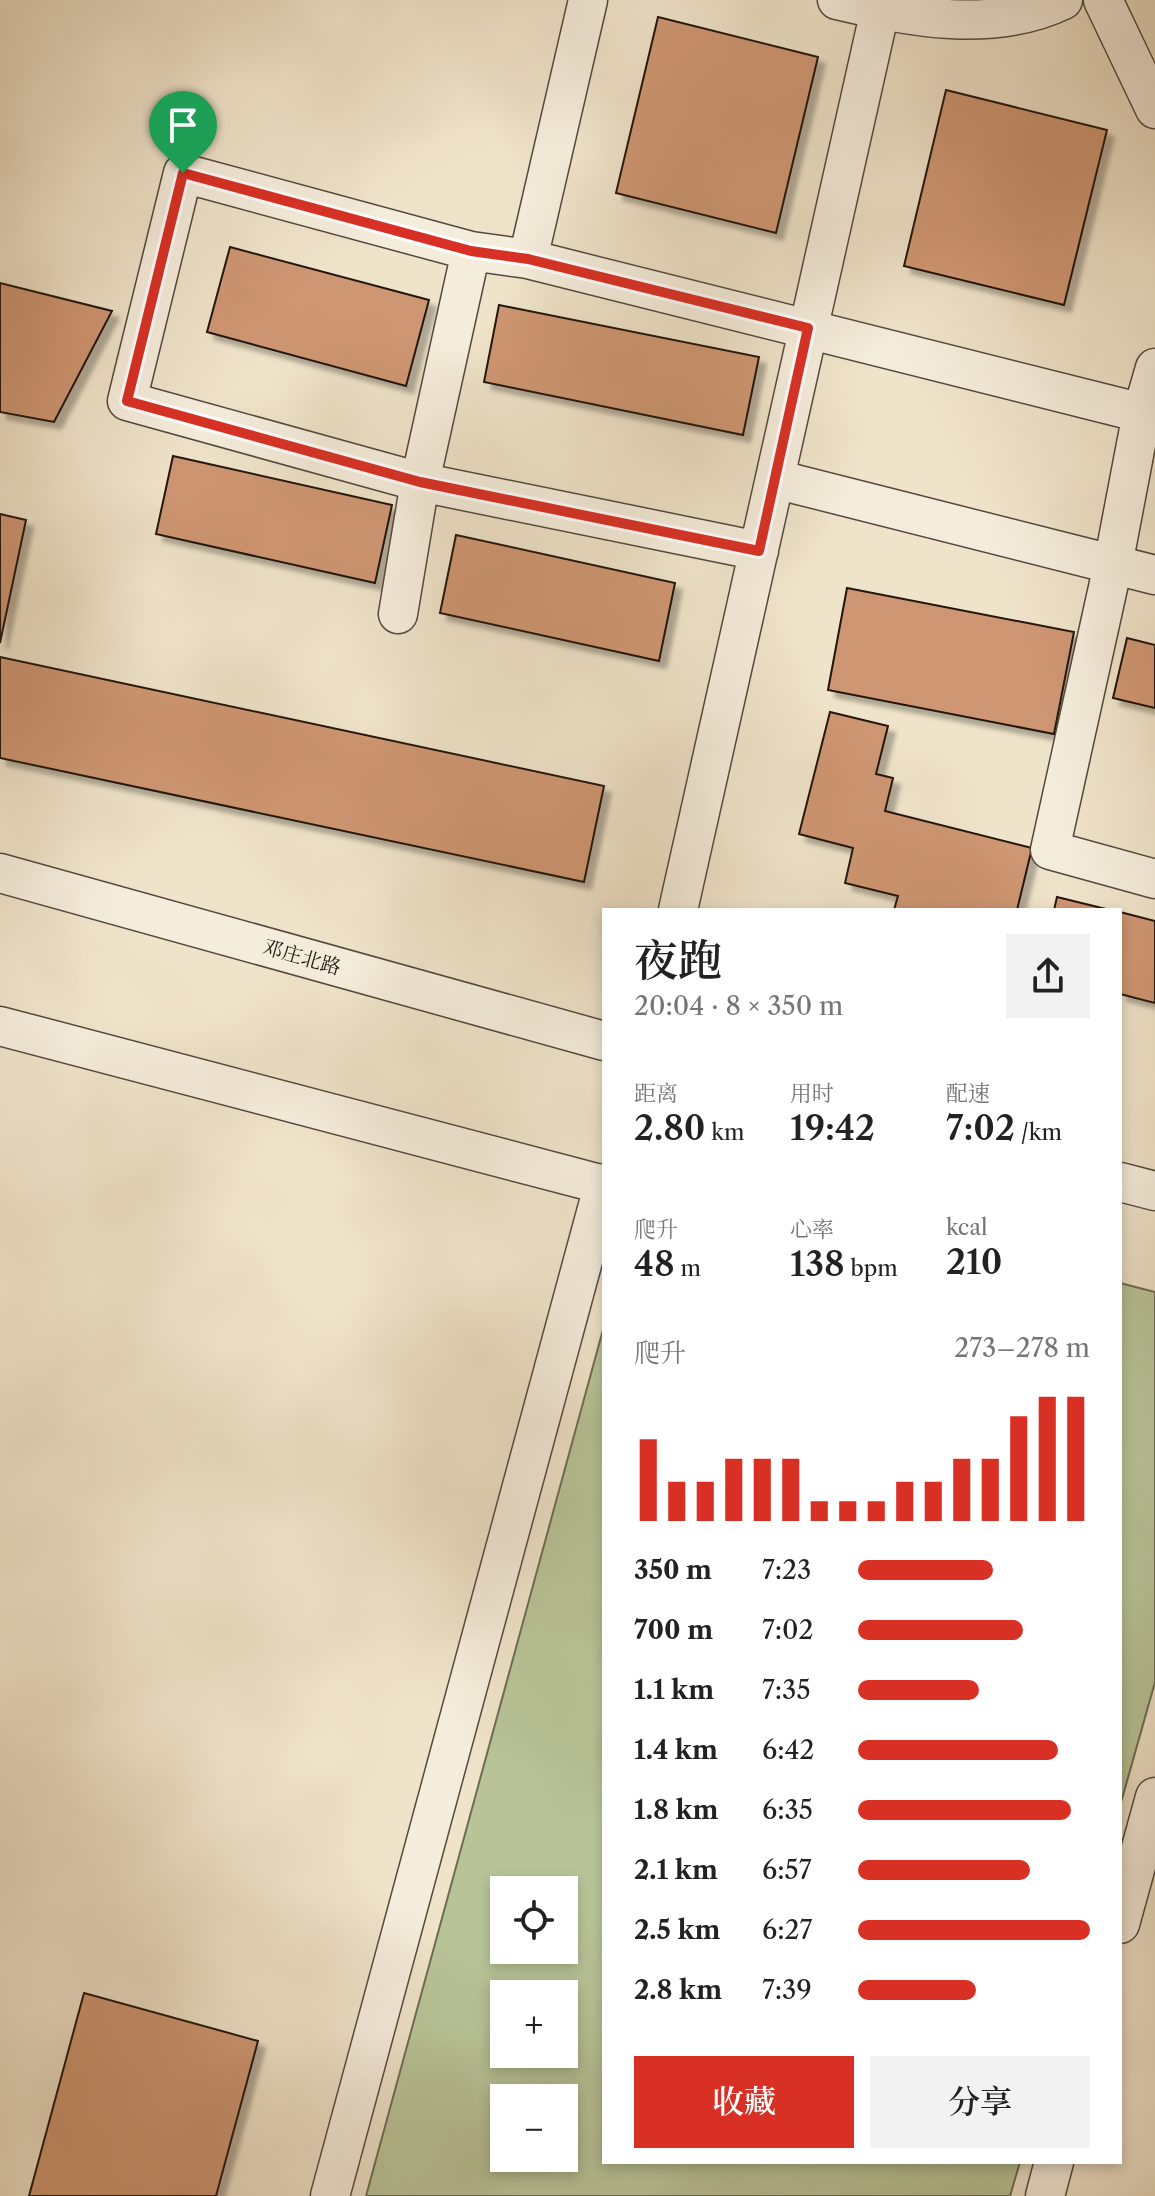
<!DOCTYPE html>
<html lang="zh">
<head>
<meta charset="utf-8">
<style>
	body { margin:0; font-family:"Libre Caslon Text","Noto Serif SC",serif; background:#f2f2f2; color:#222; height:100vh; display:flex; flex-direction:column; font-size:30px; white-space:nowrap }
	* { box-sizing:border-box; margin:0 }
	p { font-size:26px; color:#767676 }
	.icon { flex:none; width:44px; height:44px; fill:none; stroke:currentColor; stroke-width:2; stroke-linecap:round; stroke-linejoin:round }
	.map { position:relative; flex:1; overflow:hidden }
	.sheet { position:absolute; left:602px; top:908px; width:520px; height:1256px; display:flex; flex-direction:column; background:#fff; border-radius:0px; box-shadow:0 4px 12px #0003 }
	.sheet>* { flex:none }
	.fabs { position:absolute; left:490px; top:1876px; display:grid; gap:16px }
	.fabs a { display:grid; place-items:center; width:88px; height:88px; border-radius:0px; background:#fff; box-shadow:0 4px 12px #0003; font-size:40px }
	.pin { position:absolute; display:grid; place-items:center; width:68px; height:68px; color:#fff; margin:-82px -34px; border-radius:50% 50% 50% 0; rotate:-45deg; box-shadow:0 0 8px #0007 }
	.pin .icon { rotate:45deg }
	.round { display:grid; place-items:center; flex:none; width:84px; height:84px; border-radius:0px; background:#f2f2f2 }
	.headline { display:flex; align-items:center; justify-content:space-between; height:136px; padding:0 32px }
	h1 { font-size:44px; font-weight:600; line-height:60px }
	.metrics { display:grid; grid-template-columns:repeat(3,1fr); gap:12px; height:136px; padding:8px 32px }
	.metrics div { display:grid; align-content:center }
	.metrics b { font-size:34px; font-weight:600 }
	.metrics small { font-size:22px; font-weight:400 }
	.metrics p { font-size:22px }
	.chart { height:224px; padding:16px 32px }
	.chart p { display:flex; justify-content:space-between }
	.chart svg { width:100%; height:144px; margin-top:8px; stroke:#d93025; stroke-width:6 }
	.cta { display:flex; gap:16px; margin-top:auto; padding:16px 32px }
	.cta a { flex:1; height:92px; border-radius:0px; background:#d93025; color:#fff; font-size:32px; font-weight:600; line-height:92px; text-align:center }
	.cta a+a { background:#f2f2f2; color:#222 }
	ul { padding:0 32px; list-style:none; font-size:26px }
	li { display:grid; grid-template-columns:128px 96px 1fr; align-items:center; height:60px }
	li i { height:20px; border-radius:10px; background:#d93025 }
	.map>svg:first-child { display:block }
	.green { fill:#b8c498; stroke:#6d6d54; stroke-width:2; fill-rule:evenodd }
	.building { fill:#ce9672; stroke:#22160f; stroke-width:2; filter:url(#shadow) }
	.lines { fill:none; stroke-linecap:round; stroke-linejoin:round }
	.minor-casing { stroke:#55493e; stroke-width:41 }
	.minor { stroke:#f5eddc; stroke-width:38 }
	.route-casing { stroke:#fff; stroke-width:16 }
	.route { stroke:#d93025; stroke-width:10 }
	.labels { text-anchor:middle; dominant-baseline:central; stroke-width:6; stroke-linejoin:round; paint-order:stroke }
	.street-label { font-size:20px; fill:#22160f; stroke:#f5eddc }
</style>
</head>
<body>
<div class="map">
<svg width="1155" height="2196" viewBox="0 0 1155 2196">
	<defs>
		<filter id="shadow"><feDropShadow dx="7" dy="7" stdDeviation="2" flood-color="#0004"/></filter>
	</defs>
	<rect width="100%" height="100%" fill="#efe3c9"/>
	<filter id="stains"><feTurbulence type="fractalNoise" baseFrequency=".0025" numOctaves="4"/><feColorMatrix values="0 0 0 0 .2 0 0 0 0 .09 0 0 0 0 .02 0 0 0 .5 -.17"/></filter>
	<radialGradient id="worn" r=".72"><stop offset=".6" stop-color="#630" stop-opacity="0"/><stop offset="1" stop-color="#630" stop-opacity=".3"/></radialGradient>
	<!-- green -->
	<path class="green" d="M 1120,1283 L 1155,1292 L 1155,1682 L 1120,1806 Z
		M 604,1326 L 604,2162 L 1020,2162 L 1010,2196 L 366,2196 ZM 504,1890 L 564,1890 L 564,1950 L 504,1950 ZM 504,1994 L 564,1994 L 564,2054 L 504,2054 ZM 504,2098 L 564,2098 L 564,2158 L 504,2158 Z"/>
	<!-- building -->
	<path class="building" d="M 658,17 L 818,57 L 776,233 L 616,193 Z
		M 946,90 L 1107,130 L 1064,305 L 904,266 Z
		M 230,247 L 429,300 L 406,386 L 207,332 Z
		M 0,283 L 112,311 L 54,422 L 0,412 Z
		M 499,305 L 759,357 L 743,435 L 484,382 Z
		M 173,456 L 392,505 L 375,583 L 156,534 Z
		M 0,514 L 26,520 L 0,643 Z
		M 456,535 L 675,583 L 659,661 L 440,613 Z
		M 847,588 L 1074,632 L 1054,734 L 828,690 Z
		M 1127,638 L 1155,645 L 1155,708 L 1113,698 Z
		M 0,657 L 604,786 L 584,882 L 0,758 Z
		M 830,712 L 888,726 L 876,774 L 893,778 L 885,811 L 1032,848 L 1017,910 L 894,910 L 898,896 L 845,883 L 853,848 L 799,834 Z
		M 1057,897 L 1110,910 L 1054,910 Z
		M 1120,912 L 1155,921 L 1155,1003 L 1120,994 Z
		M 84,1993 L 258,2041 L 216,2196 L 29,2196 Z"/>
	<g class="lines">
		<!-- minor casing -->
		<g class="minor-casing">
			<path id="minor" d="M 837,0 C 910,17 992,34 1063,0
				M 1103,0 L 1155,109
				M 528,259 L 588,0
				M 1155,368 L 1142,413 L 1113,565 L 1050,850 L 1155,879
				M 775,479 L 1155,575
				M 759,551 L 420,482 L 127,401 L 183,173 L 471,251 L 528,259 L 1142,413
				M 398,614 L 420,482 L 471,251
				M 0,873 L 604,1041
				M 678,910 L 880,10
				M 0,1026 L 604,1185
				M 1120,1182 L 1155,1191
				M 1120,1924 L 1155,1797
				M 330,2196 L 604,1183
				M 1045,2196 L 1054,2162"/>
		</g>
		<!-- minor -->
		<use href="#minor" class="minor"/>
	</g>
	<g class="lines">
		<!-- route casing -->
		<g class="route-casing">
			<path id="route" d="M 183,173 L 471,251 L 528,259 L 808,328 L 759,551 L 420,482 L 127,401 Z"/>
		</g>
		<!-- route -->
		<use href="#route" class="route"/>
	</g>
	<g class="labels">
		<!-- street labels -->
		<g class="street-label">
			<text transform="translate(302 957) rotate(16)">邓庄北路</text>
		</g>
	</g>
	<rect width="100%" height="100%" filter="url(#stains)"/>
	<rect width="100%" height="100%" fill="url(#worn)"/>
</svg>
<div class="fabs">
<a><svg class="icon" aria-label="locate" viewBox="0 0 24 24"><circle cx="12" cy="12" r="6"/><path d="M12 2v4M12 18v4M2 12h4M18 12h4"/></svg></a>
<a>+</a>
<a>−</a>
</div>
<div class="pin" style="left:183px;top:173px;background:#1e9e55"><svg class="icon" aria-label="arrive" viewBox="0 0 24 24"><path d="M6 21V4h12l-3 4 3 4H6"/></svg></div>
<section class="sheet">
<div class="headline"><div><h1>夜跑</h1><p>20:04 · 8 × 350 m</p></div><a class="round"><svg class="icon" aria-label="share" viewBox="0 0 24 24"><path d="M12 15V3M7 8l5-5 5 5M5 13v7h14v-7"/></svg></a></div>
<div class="metrics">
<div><p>距离</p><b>2.80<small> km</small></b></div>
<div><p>用时</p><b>19:42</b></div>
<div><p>配速</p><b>7:02<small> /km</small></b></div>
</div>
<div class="metrics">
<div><p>爬升</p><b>48<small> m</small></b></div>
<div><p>心率</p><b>138<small> bpm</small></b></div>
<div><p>kcal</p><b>210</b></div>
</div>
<div class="chart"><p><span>爬升</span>273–278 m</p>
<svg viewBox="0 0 160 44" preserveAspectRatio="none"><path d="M5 44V19M15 44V32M25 44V32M35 44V25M45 44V25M55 44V25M65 44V38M75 44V38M85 44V38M95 44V32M105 44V32M115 44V25M125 44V25M135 44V12M145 44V6M155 44V6"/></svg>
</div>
<ul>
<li><b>350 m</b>7:23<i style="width:58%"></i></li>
<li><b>700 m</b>7:02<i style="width:71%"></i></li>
<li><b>1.1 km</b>7:35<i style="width:52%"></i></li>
<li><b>1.4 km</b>6:42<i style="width:86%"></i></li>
<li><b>1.8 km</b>6:35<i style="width:92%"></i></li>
<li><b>2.1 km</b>6:57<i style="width:74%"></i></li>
<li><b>2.5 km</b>6:27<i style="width:100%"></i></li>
<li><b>2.8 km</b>7:39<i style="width:51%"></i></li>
</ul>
<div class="cta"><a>收藏</a><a>分享</a></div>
</section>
</div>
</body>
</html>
